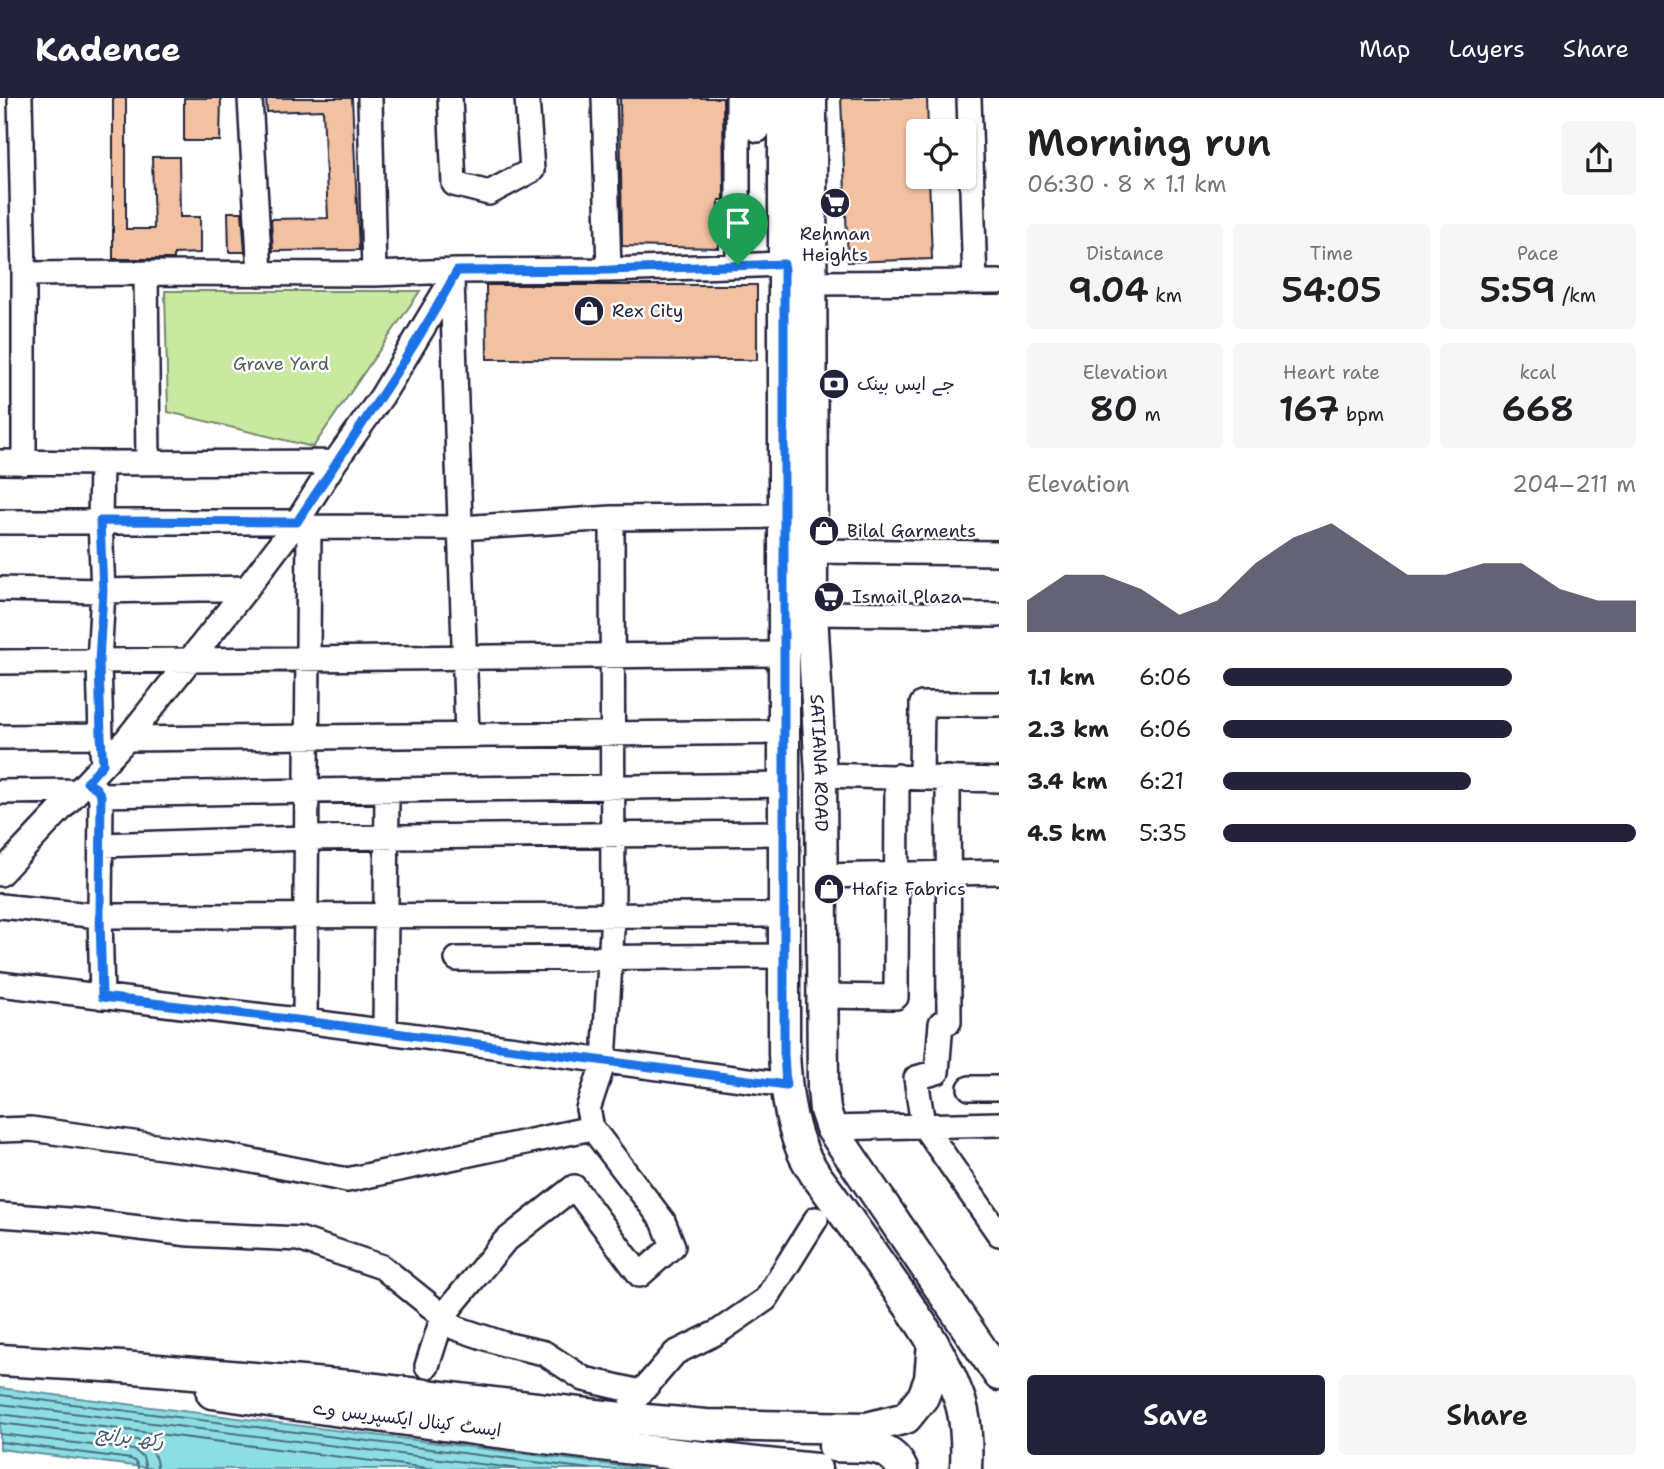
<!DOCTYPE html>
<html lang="en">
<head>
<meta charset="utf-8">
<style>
	body { margin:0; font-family:"Shantell Sans","Playpen Sans Arabic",sans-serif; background:#f6f6f6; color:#202124; height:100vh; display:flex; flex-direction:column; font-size:26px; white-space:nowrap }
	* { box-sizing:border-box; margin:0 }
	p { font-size:23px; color:#757577 }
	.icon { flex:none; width:38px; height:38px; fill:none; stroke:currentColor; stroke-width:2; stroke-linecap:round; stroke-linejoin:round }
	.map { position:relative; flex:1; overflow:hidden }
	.details { display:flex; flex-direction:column; background:#fff; width:665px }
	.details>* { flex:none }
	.fabs { position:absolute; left:906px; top:21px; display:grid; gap:14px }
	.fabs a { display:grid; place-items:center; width:70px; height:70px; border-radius:7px; background:#fff; box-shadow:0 2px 5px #0004; font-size:35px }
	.pin { position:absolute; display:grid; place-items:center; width:60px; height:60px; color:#fff; margin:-72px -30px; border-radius:50% 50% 50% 0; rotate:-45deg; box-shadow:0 0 7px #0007 }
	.pin .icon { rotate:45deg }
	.round { display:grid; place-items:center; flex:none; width:74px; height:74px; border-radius:7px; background:#f6f6f6 }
	.head { display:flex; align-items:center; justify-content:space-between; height:119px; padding:0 28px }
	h1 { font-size:38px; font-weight:600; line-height:52px }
	.metrics { display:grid; grid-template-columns:repeat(3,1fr); gap:10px; height:119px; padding:7px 28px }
	.metrics div { display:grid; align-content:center; border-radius:7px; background:#f6f6f6; text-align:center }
	.metrics b { font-size:35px; font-weight:600 }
	.metrics small { font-size:19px; font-weight:400 }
	.metrics p { font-size:19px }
	.chart { height:196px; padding:14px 28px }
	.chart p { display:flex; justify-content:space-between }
	.chart svg { width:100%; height:126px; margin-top:7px; fill:#22223b; opacity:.7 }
	.button { display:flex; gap:14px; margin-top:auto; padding:14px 28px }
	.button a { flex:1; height:80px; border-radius:7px; background:#22223b; color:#fff; font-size:28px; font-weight:600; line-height:80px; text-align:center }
	.button a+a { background:#f6f6f6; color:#202124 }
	ul { padding:0 28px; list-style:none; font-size:23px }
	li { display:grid; grid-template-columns:112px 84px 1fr; align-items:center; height:52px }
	li i { height:18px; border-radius:9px; background:#22223b }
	header { display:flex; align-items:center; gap:42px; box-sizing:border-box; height:98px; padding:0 35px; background:#22223b; color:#fff }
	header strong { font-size:33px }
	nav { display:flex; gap:38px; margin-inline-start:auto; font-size:24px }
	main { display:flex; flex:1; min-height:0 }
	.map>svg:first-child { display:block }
	.green { fill:#c9e8a0; stroke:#76856e; stroke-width:2 }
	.water { fill:#8cdee3; stroke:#6293a0; stroke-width:2 }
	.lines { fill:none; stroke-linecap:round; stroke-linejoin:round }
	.shore { stroke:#4c6d7e; stroke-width:2 }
	.building { fill:#f1c1a1; stroke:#22223b; stroke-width:2 }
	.minor-casing { stroke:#22223b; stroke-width:28 }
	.major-casing { stroke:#22223b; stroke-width:35 }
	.minor { stroke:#fff; stroke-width:23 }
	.major { stroke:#fff; stroke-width:30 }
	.route-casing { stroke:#fff; stroke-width:14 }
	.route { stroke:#1a73e8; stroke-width:9 }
	.labels { text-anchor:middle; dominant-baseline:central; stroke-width:5; stroke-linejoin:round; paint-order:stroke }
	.poi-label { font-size:18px; fill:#22223b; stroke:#fff; text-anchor:start }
	.park-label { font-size:18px; fill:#545d59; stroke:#fff }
	.street-label { font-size:18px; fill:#22223b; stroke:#fff }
	.water-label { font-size:19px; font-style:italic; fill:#425a6d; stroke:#fff }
</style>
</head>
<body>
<header>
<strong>Kadence</strong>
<nav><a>Map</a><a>Layers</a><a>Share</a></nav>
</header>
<main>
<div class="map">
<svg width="999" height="1371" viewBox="0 0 999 1371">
	<rect width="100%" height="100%" fill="#fff"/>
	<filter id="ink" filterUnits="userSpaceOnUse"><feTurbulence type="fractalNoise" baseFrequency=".0143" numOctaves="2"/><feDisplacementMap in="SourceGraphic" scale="14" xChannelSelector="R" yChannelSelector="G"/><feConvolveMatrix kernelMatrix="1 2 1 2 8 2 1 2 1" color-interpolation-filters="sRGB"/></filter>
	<g filter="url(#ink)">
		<!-- green -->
		<path class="green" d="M 165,193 L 420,193 L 313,349 L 168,314 Z"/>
		<!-- water -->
		<path class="water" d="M 0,1290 L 23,1293 L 646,1371 L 157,1371 L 0,1351 Z"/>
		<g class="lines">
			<!-- shore -->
			<path class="shore" d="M 0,1297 L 590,1371
				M 0,1306 L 520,1371
				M 0,1316 L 435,1371
				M 0,1325 L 137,1342 C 150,1347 157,1357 157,1371
				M 0,1336 L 134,1352 L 143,1359 L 146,1371
				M 0,1344 L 131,1361 L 136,1364 L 138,1371"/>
		</g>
		<!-- building -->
		<path class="building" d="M 113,0 L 126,0 L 126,131 L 154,131 L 152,59 L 179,59 L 180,119 L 200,119 L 200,155 L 174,156 L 174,161 L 113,161 Z
			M 184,0 L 221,0 L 220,43 L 184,43 Z
			M 266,0 L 352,0 L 359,152 L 273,153 L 271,121 L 328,120 L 323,12 L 267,14 Z
			M 620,0 L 723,0 L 724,102 L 719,102 L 719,150 L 622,148 Z
			M 841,0 L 927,0 L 928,33 L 919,33 L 919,79 L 929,79 L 932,161 L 848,164 Z
			M 228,114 L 242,114 L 245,154 L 229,154 Z
			M 486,187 L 757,187 L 757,262 L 487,261 Z"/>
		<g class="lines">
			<!-- minor casing -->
			<g class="minor-casing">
				<path id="minor" d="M 20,0 L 24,176 L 24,365
					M 250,0 L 260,176
					M 370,0 L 374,176
					M 450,0 L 454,86 L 489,95 L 532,72 L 527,0
					M 604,0 L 609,172
					M 738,0 L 738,167
					M 969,0 L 975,184
					M 758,32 L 759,0
					M 24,176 L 146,175
					M 452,182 L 467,637
					M 811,185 L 999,184
					M 0,364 L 101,365
					M 148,364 L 146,175 L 374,176 L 457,173
					M 0,424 L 297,424 L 309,429 L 460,430 L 612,420 L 784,418
					M 810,453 L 999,455
					M 0,491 L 103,493 L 247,490
					M 811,515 L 999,517
					M 0,564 L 784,556
					M 0,639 L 101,638
					M 127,641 L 784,634
					M 103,666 L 101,638 L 99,564 L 103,493 L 100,423 L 101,365 L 335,364
					M 821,677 L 999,682
					M 921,679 L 922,606 L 999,606
					M 948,680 L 949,924 L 941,925 L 937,974 L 916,980 L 923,1027 L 999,1136
					M 90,686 L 101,697 L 100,818 L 102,899
					M 0,694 L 78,693
					M 101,697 L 307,693 L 784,687
					M 101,747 L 306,740 L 784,735
					M 0,776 L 127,641 L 247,490 L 297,424 L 335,364 L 382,298 L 457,173 L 609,172 L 784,166
					M 823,778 L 999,774
					M 0,808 L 100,818 L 784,817
					M 457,861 L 784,858
					M 0,886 L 305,923 L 786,987
					M 821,898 L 896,899 L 897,678
					M 305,923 L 309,429
					M 385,934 L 387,692
					M 970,990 L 999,990
					M 831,1030 L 999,1026
					M 0,1032 L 31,1031 L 228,1058 L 347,1082 L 592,1030 L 588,1011 L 604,963 L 613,817 L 612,420
					M 0,1117 L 82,1123 L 189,1136 L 299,1141 L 382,1169 L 443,1218 L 456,1230 L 504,1246 L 544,1255 L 584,1281 L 640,1294
					M 427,1268 L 443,1218 L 504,1144 L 574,1089 L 640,1177 L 673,1148 L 663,1123 L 592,1030
					M 632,1305 L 675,1255 L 718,1234 L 766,1201 L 816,1121"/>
			</g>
			<!-- major casing -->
			<g class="major-casing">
				<g id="major">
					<path d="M 784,0 L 784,956 C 786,988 789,1022 802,1052 C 805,1061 811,1069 815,1076 C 842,1112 868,1149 893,1185 C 918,1220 943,1256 958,1297 C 967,1319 967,1347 966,1371"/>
					<path id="s1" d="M 811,0 L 812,515 L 821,677 L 823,990 L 825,1012 L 831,1030 L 999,1277"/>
					<path d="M 0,1262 L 122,1269 L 350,1288 L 621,1320 L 706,1327 L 867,1330 L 906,1320 L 923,1299 L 930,1281 L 933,1245"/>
					<path d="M 212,1295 C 412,1323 614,1351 816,1371"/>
					<path d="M 834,1348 C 860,1350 889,1343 902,1371"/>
				</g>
			</g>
			<!-- minor -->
			<use href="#minor" class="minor"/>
			<!-- major -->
			<use href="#major" class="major"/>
		</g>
	</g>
	<g class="lines" filter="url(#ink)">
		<!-- route casing -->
		<g class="route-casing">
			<path id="route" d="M 784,166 L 784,956 L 786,987 L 305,923 L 102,899 L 100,818 L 101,697 L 96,690 L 87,684 L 103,666 L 101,638 L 99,564 L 103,493 L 100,423 L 297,424 C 351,341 410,260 457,173 L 609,172 Z"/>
		</g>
		<!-- route -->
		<use href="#route" class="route"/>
	</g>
	<!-- icons -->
	<defs>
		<g id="supermarket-disc" transform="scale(1.575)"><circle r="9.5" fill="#22223b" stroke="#fff"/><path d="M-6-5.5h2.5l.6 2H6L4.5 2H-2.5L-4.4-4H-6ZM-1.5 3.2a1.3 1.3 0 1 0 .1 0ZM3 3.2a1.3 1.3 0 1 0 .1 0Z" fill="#fff"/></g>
		<g id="shop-disc" transform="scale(1.575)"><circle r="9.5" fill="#22223b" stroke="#fff"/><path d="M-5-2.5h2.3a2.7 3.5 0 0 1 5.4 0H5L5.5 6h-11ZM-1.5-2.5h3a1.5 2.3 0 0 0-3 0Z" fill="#fff"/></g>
		<g id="bank-disc" transform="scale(1.575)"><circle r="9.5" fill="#22223b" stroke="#fff"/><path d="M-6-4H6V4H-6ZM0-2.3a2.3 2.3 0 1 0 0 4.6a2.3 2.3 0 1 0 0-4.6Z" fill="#fff"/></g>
	</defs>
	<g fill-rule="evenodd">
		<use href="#supermarket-disc" x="835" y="105"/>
		<use href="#shop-disc" x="589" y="213"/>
		<use href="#bank-disc" x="834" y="286"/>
		<use href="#shop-disc" x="824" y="433"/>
		<use href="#supermarket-disc" x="829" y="499"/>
		<use href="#shop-disc" x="829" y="791"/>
	</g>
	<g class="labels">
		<!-- poi labels -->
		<g class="poi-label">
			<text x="835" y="136" text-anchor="middle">Rehman<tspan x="835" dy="21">Heights</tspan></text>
			<text x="612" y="213">Rex City</text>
			<text x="857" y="286">جے ایس بینک</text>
			<text x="847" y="433">Bilal Garments</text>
			<text x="852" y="499">Ismail Plaza</text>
			<text x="852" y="791">Hafiz Fabrics</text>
		</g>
		<!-- park labels -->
		<g class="park-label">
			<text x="281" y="266">Grave Yard</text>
		</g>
		<!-- street labels -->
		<g class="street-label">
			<text stroke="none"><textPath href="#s1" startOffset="665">SATIANA ROAD</textPath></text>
			<text transform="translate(407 1321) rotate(7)">ایسٹ کینال ایکسپریس وے</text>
		</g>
		<!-- water labels -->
		<g class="water-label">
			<text transform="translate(130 1339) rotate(7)">رکھ برانچ</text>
		</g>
	</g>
</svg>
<div class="fabs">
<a><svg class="icon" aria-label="locate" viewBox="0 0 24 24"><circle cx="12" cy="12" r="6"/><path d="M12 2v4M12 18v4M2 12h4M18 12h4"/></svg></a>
</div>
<div class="pin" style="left:738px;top:167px;background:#1e9e55"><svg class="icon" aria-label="arrive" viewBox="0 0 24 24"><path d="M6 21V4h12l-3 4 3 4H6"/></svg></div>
</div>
<section class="details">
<div class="head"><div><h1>Morning run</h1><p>06:30 · 8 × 1.1 km</p></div><a class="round"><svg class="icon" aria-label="share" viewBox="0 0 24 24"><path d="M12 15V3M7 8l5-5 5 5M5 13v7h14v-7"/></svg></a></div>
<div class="metrics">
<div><p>Distance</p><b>9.04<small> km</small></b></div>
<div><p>Time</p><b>54:05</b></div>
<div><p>Pace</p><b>5:59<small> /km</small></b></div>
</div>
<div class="metrics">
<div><p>Elevation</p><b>80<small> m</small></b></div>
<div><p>Heart rate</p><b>167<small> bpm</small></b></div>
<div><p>kcal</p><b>668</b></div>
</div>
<div class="chart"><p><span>Elevation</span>204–211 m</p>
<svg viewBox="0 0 160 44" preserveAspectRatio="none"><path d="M0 44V33L10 24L20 24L30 29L40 38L50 33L60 20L70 11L80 6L90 15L100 24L110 24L120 20L130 20L140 29L150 33L160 33V44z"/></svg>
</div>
<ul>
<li><b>1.1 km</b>6:06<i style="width:70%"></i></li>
<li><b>2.3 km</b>6:06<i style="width:70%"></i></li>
<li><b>3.4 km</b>6:21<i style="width:60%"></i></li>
<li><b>4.5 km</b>5:35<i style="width:100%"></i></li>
</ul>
<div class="button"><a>Save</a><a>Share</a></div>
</section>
</main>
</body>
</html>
